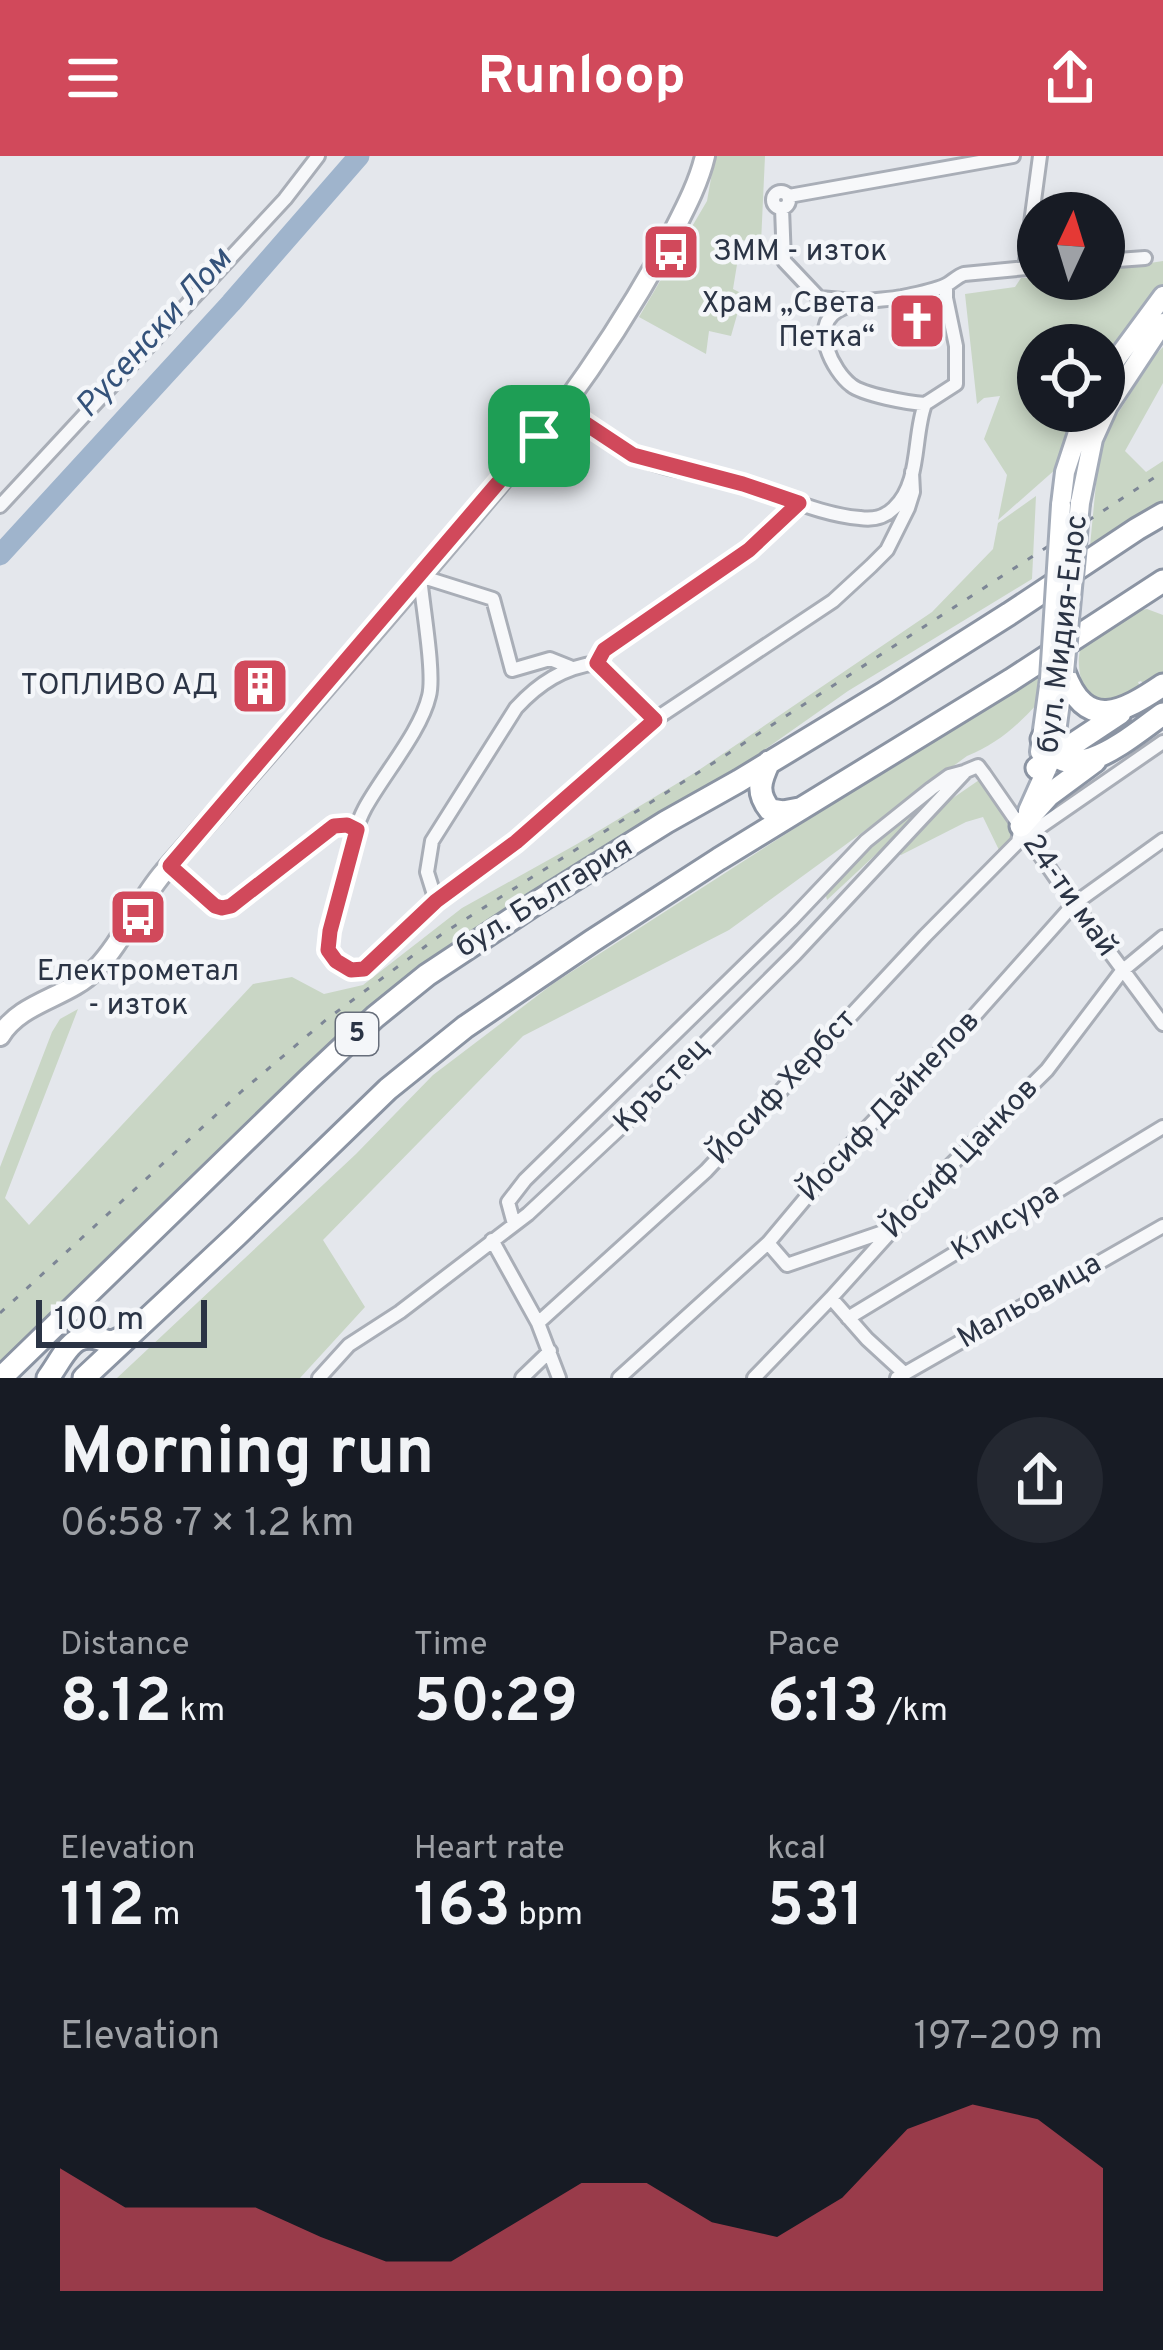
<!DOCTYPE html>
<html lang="en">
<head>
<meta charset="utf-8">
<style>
	body { margin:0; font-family:Overpass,sans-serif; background:#242831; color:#f1f3f6; height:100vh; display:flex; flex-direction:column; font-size:45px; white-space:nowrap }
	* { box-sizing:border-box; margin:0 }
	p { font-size:39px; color:#9ea1a6 }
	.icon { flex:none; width:66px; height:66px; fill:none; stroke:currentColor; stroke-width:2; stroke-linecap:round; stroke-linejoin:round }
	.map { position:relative; height:1222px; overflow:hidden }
	.drawer { display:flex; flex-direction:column; background:#171b24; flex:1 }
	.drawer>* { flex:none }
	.needle { width:78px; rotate:4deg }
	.fabs { position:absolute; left:1017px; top:36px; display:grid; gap:24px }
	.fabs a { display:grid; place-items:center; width:108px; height:108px; border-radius:50%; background:#171b24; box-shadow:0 6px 18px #0003; font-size:60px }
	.scale { position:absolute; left:36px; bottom:30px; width:171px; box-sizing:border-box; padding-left:12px; border:6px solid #2b3445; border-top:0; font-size:33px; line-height:42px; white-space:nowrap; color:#2b3445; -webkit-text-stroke:9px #f4f6f9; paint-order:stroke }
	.pin { position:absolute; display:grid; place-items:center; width:102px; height:102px; color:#fff; margin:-51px; border-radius:24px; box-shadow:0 6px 18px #0006 }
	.round { display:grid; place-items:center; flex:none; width:126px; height:126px; border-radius:63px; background:#242831 }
	.summary { display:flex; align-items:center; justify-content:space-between; height:204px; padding:0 60px }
	h1 { font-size:66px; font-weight:700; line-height:90px }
	.stats { display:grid; grid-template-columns:repeat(3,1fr); gap:18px; height:204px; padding:12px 60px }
	.stats div { display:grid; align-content:center }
	.stats b { font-size:60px; font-weight:700 }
	.stats small { font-size:33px; font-weight:400 }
	.stats p { font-size:33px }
	.chart { height:336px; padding:24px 60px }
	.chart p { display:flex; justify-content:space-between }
	.chart svg { width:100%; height:216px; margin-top:12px; fill:#d1495b; opacity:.7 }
	header { display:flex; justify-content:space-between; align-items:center; height:156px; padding:0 60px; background:#d1495b; color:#fff; font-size:54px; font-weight:700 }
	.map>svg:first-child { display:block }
	.green { fill:#c9d6c5 }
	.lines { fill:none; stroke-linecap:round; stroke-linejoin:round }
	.river { stroke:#9fb4cc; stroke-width:21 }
	.street-casing { stroke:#a9aeb7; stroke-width:18 }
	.secondary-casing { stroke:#a9aeb7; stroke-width:24 }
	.primary-casing { stroke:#a3abb8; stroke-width:24 }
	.highway-casing { stroke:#8b94a3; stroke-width:27 }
	.street { stroke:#f7f8fa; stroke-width:12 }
	.secondary { stroke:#fff; stroke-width:18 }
	.primary { stroke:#fff; stroke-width:18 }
	.highway { stroke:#fff; stroke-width:21 }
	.rail { stroke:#7d8696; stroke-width:3; stroke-dasharray:6 12; stroke-linecap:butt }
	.primary-bridge-casing { stroke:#a3abb8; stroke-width:24; stroke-linecap:butt }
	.primary-bridge { stroke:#fff; stroke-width:18 }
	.route-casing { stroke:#fff; stroke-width:24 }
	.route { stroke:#d1495b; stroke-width:15 }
	.labels { text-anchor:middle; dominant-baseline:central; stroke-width:9; stroke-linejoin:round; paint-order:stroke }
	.shield { fill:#f4f6f9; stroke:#676e7b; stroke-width:3 }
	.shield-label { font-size:27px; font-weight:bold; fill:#2b3445 }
	.poi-label { font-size:30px; fill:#2b3445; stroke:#f4f6f9; text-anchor:end }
	.street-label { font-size:30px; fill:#2b3445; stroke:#f4f6f9 }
	.water-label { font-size:33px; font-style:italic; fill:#34527a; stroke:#f4f6f9 }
</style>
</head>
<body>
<header><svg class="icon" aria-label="menu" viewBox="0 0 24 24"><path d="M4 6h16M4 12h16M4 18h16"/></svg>Runloop<svg class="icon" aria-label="share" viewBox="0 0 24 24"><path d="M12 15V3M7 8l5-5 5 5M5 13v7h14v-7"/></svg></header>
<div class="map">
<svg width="1163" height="1222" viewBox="0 0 1163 1222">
	<rect width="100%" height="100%" fill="#e4e7ec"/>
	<!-- green -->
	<path class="green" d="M 715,0 L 765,0 L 761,87 L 741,84 L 733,133 L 743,138 L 731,180 L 709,175 L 706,198 L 639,161 L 707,45 Z
		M 1163,105 L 1163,128 L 1104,214 L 1104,189 L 1038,189 L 1038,255 L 1078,255 L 1057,312 L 998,364 L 1007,319 L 984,283 L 1000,240 L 984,242 L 977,248 L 965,138 L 1015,131 L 1021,122 L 1104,123 L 1104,114 Z
		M 1163,191 L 1163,227 L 1125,295 L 1146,316 L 1163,305 L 1163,350 L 1090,390 L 1100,286 L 1154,200 Z
		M 1036,340 L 1032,423 L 848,535 L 716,628 L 393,838 L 316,902 L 304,917 L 0,1213 L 0,1011 L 52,876 L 60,863 L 78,853 L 5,1042 L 29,1069 L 253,828 L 292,821 L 324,838 L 363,829 L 462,752 L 577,688 L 696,616 L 932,456 L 993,393 L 998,367 Z
		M 1147,453 L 1163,459 L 1163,518 L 1145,530 L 1141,525 L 1138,526 L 1141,533 C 1119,547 1102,552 1082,531 C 1081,522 1078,510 1079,501 C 1080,476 1125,456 1147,453 Z
		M 1038,516 L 1038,547 C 1016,571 997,588 967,600 L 729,774 L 523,880 L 323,1084 L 365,1151 L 300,1222 L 117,1222 L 356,998 L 433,919 L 554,827 Z
		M 954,621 L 895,682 L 982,622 L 1016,673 L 1014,683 L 999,694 L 983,661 L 966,666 L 901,699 L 887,688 L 827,744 L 824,732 L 875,680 Z"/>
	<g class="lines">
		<!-- river -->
		<path class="river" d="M 0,399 L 231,147 L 359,0"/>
		<!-- street casing -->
		<g class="street-casing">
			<path id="street" d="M773 44a8 8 0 1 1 16 0a8 8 0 1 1-16 0Z
				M 789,40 L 1013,0
				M 782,52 L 784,105 L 819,142 L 855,145
				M 1104,105 L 1145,102
				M 1025,112 L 1040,0
				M 925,248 L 956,228 L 956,190 L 946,142 L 946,129
				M 562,252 C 585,267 607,285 631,298 C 665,316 709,317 746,329 C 783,340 821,359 860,362 C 873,364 885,361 894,352 C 921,327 913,280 925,248 C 909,247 863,239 851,229 C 833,215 810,171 837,155 C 856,143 880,145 902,141 C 915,138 936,135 948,128 C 953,125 958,120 964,118 L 1038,111
				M 0,350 L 285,43 L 318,0
				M 597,507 L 654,564
				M 570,511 L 550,503 L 512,514 L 493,443 L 420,420 C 422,447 435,518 429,540 C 421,575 383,619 365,652 C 349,682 332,759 328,794 L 336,804 L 351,815 L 364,813 L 436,745 L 516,686 L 654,564 L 833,445 L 871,410 L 887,394 L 908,352 L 913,336 L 912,316
				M 1021,684 L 1163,586
				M 170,710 L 215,750 L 222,752 L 231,750 L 334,670 L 347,669 L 357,674
				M 436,745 L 427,716 L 432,685 L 516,552 C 539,527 564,511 597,507 L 605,494 L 702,429 L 749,394 L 799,347
				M 514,1068 L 508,1046 L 525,1024 L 791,764 L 866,685 L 931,633 L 949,620 L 964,616
				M 492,1084 L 538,1167 L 559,1222
				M 768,1087 L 787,1109 L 889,1074
				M 831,1142 L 867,1183 L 904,1217
				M 848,1162 L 1163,971
				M 538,1167 L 706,1015 L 925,780 L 1018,686 L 1021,670
				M 319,1222 L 349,1189 L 400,1156 L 528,1058 L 619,973 L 795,798 L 966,615 L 978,610 L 984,618 L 1074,748 L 1163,868
				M 522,1222 L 550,1195
				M 619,1222 L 768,1087 L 846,994 L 967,868 L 1074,748 L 1163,684
				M 754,1222 L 831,1142 L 950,1010 L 1047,914 L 1122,815 L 1163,781
				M 897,1222 L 1163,1070"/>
		</g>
		<!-- secondary casing -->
		<g class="secondary-casing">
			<path id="secondary" d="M 0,880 C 21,845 69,842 96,813 C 123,785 138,746 164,716 C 298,563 433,409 562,252 C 601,199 636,144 668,86 C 682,58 698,30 705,0"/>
		</g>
		<!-- primary casing -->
		<g class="primary-casing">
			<path id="primary" d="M 1104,220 L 1163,140
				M 1080,347 L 1093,283 L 1108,250 L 1163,167
				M 1061,349 L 1065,316 L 1085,255
				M 1040,596 L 1050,523
				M 1028,655 L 1053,599 L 1064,516"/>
		</g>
		<!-- highway casing -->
		<g class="highway-casing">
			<path id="highway" d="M 1064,516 C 1086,577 1123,556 1163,529
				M 1042,583 C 1069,638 1132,579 1163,558
				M 769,606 C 760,625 756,637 770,654 L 783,656 L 799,653
				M 1037,612 L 1120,557
				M 1021,670 L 1049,639 L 1095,605
				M 1,1222 L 308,924 L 375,861 L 427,819 L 533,749 L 666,666 L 739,625 L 884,537 L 1009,458 L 1137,373 L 1163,358
				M 48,1222 C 67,1196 73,1169 110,1187 L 128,1179
				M 84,1222 L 236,1080 L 388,933 L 465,871 L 592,785 L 719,703 L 1011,524 L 1163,425"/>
		</g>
		<!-- street -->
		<use href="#street" class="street"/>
		<!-- secondary -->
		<use href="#secondary" class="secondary"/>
		<!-- primary -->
		<use href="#primary" class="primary"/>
		<!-- highway -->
		<use href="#highway" class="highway"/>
		<!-- rail -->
		<path class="rail" d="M 0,1157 L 242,935 L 327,863 L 442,778 L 718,604 L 1163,316"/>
		<!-- primary-bridge casing -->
		<g class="primary-bridge-casing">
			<path id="primary-bridge" d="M 1064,516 L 1080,347
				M 1050,523 L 1061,349"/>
		</g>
		<!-- primary-bridge -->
		<use href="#primary-bridge" class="primary-bridge"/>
	</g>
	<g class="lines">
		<!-- route casing -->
		<g class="route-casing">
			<path id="route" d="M 562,252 L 633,299 L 743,328 L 799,347 L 749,394 L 604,494 L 597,507 L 655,564 L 516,686 L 436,745 L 364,813 L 351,814 L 336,805 L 328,794 L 330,775 L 357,674 L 347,669 L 334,670 L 231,750 L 222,752 L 215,750 L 170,710 Z"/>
		</g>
		<!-- route -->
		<use href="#route" class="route"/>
	</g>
	<!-- icons -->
	<defs>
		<g id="bus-square" transform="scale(3)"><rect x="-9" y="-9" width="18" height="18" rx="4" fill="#d1495b" stroke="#f4f6f9"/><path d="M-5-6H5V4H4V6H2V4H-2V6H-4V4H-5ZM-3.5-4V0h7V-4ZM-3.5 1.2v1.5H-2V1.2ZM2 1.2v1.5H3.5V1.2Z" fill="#fff"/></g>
		<g id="church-square" transform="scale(3)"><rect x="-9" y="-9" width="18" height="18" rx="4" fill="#d1495b" stroke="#f4f6f9"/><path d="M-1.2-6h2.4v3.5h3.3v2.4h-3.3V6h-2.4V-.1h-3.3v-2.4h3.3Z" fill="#fff"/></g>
		<g id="building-square" transform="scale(3)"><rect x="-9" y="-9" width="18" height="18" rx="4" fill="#d1495b" stroke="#f4f6f9"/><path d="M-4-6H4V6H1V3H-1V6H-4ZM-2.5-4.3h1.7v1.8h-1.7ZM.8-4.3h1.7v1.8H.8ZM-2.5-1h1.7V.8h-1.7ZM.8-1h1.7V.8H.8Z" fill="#fff"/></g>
	</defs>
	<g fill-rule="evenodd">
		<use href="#bus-square" x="671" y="96"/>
		<use href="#church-square" x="917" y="165"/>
		<use href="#building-square" x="260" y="530"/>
		<use href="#bus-square" x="138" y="761"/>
	</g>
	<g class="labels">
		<!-- shield labels -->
		<rect class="shield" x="336" y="857" width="42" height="42" rx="9"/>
		<g class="shield-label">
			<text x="357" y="878">5</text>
		</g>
		<!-- poi labels -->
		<g class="poi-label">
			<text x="713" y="96" text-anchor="start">ЗММ - изток</text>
			<text x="875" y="148">Храм „Света<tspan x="875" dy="34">Петка“</tspan></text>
			<text x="218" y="530">ТОПЛИВО АД</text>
			<text x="138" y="816" text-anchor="middle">Електрометал<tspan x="138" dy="34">- изток</tspan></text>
		</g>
		<!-- street labels -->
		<g class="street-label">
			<text transform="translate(1064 478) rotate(-83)">бул. Мидия-Енос</text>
			<text transform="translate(1069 740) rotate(55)">24-ти май</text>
			<text transform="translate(545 742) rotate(-32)">бул. България</text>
			<text transform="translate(662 930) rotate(-45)">Кръстец</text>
			<text transform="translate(783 932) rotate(-47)">Йосиф Хербст</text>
			<text transform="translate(890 951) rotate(-47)">Йосиф Дайнелов</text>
			<text transform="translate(961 1003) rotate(-46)">Йосиф Цанков</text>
			<text transform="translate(1006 1067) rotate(-32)">Клисура</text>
			<text transform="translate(1030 1146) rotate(-30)">Мальовица</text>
		</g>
		<!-- water labels -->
		<g class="water-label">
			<text transform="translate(155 178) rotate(-48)">Русенски Лом</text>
		</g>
	</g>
</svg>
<div class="fabs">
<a><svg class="needle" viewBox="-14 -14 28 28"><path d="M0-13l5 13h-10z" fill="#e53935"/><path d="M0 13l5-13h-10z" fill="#9ea1a6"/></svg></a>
<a><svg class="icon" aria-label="locate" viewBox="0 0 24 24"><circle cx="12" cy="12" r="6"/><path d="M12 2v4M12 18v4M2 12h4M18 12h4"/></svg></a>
</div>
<div class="scale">100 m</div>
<div class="pin" style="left:539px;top:280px;background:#1e9e55"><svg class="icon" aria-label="arrive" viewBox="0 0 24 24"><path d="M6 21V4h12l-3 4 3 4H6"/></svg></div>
</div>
<section class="drawer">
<div class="summary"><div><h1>Morning run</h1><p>06:58 · 7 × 1.2 km</p></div><a class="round"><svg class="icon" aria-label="share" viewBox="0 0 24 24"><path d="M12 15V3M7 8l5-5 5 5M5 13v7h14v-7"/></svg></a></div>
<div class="stats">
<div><p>Distance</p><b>8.12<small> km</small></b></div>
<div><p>Time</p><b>50:29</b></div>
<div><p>Pace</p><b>6:13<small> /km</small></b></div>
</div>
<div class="stats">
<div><p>Elevation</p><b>112<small> m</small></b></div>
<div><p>Heart rate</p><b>163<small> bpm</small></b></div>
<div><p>kcal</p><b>531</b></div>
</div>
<div class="chart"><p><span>Elevation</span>197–209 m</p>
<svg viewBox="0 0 160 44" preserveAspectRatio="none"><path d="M0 44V19L10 27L20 27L30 27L40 33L50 38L60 38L70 30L80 22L90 22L100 30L110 33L120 25L130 11L140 6L150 9L160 19V44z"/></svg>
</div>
</section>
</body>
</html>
